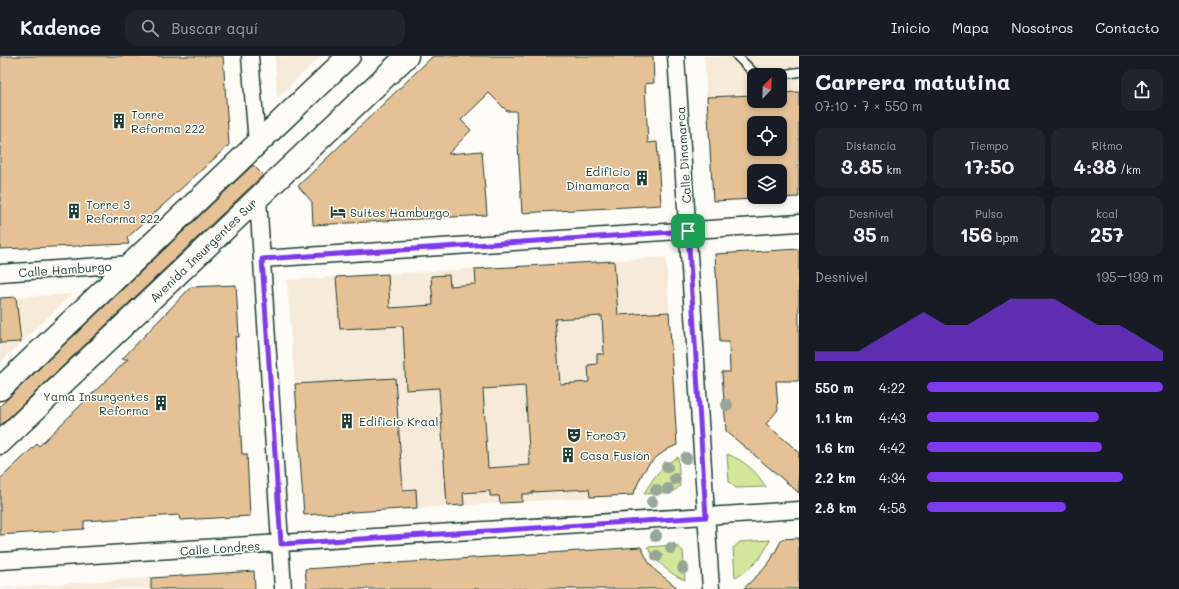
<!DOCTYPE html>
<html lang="es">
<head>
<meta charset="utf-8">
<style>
	body { margin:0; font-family:Mali,sans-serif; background:#20242c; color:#f1f3f6; height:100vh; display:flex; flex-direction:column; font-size:15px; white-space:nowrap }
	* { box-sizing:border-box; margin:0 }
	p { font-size:13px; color:#9ea1a6 }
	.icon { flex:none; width:22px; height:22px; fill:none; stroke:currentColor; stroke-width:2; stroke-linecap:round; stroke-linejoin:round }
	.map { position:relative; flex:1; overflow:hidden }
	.panel { display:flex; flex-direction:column; background:#171b24; width:380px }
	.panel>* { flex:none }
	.needle { width:26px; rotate:23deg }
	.fabs { position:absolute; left:747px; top:12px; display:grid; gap:8px }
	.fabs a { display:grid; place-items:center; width:40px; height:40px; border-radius:8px; background:#171b24; box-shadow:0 2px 6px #0003; font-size:20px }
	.pin { position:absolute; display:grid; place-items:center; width:34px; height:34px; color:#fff; margin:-17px; border-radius:8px; box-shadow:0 2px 6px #0006 }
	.round { display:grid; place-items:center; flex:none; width:42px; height:42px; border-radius:12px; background:#20242c }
	.headline { display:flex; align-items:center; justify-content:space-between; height:68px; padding:0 16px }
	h1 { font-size:22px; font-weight:700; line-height:30px }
	.figures { display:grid; grid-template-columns:repeat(3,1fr); gap:6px; height:68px; padding:4px 16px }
	.figures div { display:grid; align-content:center; border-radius:10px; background:#20242c; text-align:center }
	.figures b { font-size:20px; font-weight:700 }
	.figures small { font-size:11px; font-weight:400 }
	.figures p { font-size:11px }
	.chart { height:112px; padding:8px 16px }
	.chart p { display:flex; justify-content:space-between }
	.chart svg { width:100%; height:72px; margin-top:4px; fill:#7c3aed; opacity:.7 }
	ul { padding:0 16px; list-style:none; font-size:13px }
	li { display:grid; grid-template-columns:64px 48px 1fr; align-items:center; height:30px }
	li i { height:10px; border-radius:5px; background:#7c3aed }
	header { display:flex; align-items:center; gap:24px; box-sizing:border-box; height:56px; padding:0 20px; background:#171b24; border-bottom:1px solid #363941 }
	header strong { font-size:19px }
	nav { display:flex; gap:22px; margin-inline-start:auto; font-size:14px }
	.search { width:280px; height:36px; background:#20242c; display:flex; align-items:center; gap:10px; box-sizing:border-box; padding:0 14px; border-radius:12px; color:#9ea1a6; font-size:15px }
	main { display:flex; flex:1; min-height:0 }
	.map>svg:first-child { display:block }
	.built { fill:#f6ebda; fill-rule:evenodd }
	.green { fill:#d4e69a; stroke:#7a9267 }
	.building { fill:#e4c296; stroke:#1f3d34; fill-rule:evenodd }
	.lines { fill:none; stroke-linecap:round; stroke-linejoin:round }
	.service-casing { stroke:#1f3d34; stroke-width:11 }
	.minor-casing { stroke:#1f3d34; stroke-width:19 }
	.secondary-casing { stroke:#1f3d34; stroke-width:25 }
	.service { stroke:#fdfcf7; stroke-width:8 }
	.minor { stroke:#fdfcf7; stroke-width:16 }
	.secondary { stroke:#fdfcf7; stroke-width:22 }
	.tree { fill:#97a697 }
	.route-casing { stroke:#fff; stroke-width:8 }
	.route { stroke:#7c3aed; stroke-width:5 }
	.labels { text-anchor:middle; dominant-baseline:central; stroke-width:3; stroke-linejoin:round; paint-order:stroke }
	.poi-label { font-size:12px; fill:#1f3d34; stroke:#fdfcf7; text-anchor:start }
	.street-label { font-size:12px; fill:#1f3d34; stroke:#fdfcf7 }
</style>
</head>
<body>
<header>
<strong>Kadence</strong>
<div class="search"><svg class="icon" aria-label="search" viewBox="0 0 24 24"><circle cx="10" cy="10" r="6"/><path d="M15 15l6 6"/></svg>Buscar aquí</div>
<nav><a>Inicio</a><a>Mapa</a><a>Nosotros</a><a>Contacto</a></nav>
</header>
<main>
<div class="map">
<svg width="799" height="533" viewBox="0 0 799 533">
	<rect width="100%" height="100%" fill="#fdfcf7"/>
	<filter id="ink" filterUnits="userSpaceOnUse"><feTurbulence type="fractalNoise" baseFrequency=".025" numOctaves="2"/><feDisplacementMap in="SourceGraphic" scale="8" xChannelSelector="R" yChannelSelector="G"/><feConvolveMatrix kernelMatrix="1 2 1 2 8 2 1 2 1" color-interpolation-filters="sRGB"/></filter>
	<g filter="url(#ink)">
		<!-- built -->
		<path class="built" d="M 275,0 L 321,0 L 277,42 Z
			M 704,0 L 799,0 L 799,141 L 713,145 ZM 754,19 L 780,19 L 780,45 L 754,45 ZM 754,67 L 780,67 L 780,93 L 754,93 ZM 754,115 L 780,115 L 780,141 L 754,141 Z
			M 666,201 L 677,389 L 668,393 L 658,400 L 649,408 L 642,418 L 633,439 L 304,459 L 287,224 Z
			M 72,238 L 18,290 L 0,307 L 0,242 Z
			M 254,515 L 255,533 L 0,533 L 0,532 Z"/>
		<!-- green -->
		<path class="green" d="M 727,398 C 745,405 756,415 766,431 L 736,432 L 729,426 Z
			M 678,401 L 680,430 L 673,436 L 644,438 C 652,423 662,409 678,401 Z
			M 770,484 C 763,501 752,513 735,521 L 733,492 L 740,486 Z
			M 676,489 L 683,495 L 685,524 C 668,518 657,505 647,491 Z"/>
		<!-- building -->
		<path class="building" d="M 0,0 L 223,0 L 229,89 L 127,182 L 129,188 L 0,193 Z
			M 433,0 L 653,0 L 654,27 L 645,28 L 648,87 L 657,86 L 661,149 L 522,157 L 516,55 L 507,55 L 489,37 L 461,64 L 471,74 L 448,98 L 482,95 L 487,159 L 313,169 L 312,146 L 298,130 Z
			M 799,36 L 799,141 L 713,145 L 707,41 L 754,39 L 754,45 L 780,45 L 780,37 ZM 754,67 L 780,67 L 780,93 L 754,93 ZM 754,115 L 780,115 L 780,141 L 754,141 Z
			M 253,109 L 263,119 L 0,370 L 0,350 Z
			M 799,193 L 799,325 L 776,325 L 778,353 L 777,355 L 766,368 L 799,396 L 799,437 L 726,375 L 722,316 L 730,316 L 729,286 L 720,286 L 715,198 Z
			M 614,205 L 618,259 L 669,256 L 677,389 L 668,393 L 658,400 L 649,408 L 642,418 L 633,439 L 590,441 L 589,433 L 532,436 L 532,438 L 522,438 L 522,446 L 500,447 L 499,440 L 490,440 L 490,435 L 463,437 L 464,449 L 447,450 L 439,332 L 406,334 L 403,270 L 340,273 L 336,221 L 388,218 L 390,252 L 433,249 L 431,220 L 449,219 L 450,230 L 476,228 L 475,213 ZM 602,260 L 604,298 L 597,298 L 597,308 L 588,309 L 589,326 L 560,328 L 555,263 ZM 525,330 L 530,409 L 488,412 L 483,333 Z
			M 236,229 L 239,281 L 235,281 L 242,398 L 247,398 L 250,460 L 180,464 L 179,459 L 84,465 L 84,473 L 0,479 L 0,423 L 37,388 L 39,390 L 128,303 L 122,303 L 191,231 Z
			M 16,241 L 21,286 L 0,287 L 0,242 Z
			M 395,322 L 403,434 L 416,433 L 417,452 L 304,459 L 295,328 Z
			M 799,482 L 799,533 L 743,533 L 762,515 L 771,504 L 782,483 Z
			M 641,491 L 649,507 L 657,516 L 679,533 L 307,533 L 305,513 Z
			M 254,515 L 255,533 L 151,533 L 151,522 Z"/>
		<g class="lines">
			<!-- service casing -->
			<g class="service-casing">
				<path id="service" d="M 737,0 L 753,16 L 760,19
					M 780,19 L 799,16"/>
			</g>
			<!-- minor casing -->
			<g class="minor-casing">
				<path id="minor" d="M 250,0 L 257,88
					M 676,0 L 711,533
					M 258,142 L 283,533
					M 262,203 L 799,167
					M 0,217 L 130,208
					M 0,505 L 799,454"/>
			</g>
			<!-- secondary casing -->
			<g class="secondary-casing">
				<path id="secondary" d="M 0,333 L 349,0
					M 0,387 L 407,0"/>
			</g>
			<!-- service -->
			<use href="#service" class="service"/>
			<!-- minor -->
			<use href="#minor" class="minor"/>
			<!-- secondary -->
			<use href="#secondary" class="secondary"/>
		</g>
		<!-- trees -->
		<g class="tree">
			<circle cx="727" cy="349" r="6"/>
			<circle cx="686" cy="402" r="6"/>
			<circle cx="667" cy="411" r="6"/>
			<circle cx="675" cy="423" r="6"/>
			<circle cx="668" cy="433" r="6"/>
			<circle cx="656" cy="434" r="6"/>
			<circle cx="652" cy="446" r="6"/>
			<circle cx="656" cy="480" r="6"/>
			<circle cx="671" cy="492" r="6"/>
			<circle cx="657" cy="500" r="6"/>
			<circle cx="683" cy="512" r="6"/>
		</g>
	</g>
	<g class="lines" filter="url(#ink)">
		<!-- route casing -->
		<g class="route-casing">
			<path id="route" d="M 688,175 L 706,461 L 281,488 L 262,203 Z"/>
		</g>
		<!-- route -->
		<use href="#route" class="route"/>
	</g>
	<!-- icons -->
	<defs>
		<g id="building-bare" transform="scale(1.2)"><path d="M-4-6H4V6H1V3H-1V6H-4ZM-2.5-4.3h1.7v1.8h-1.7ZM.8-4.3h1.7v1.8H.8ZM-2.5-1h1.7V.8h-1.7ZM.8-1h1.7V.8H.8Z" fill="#1f3d34" stroke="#fdfcf7" stroke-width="2.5" paint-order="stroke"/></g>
		<g id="hotel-bare" transform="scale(1.2)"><path d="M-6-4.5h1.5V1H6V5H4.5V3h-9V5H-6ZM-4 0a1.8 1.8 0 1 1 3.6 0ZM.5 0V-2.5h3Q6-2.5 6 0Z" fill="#1f3d34" stroke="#fdfcf7" stroke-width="2.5" paint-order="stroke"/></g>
		<g id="theatre-bare" transform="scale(1.2)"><path d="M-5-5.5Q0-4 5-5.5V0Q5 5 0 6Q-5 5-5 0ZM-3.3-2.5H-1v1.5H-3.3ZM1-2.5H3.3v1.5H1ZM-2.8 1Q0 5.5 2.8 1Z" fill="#1f3d34" stroke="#fdfcf7" stroke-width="2.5" paint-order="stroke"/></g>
	</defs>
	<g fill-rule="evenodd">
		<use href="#building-bare" x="119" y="65"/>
		<use href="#building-bare" x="642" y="122"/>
		<use href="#building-bare" x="74" y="155"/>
		<use href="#hotel-bare" x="338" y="156"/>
		<use href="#building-bare" x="161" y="347"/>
		<use href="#building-bare" x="347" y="365"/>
		<use href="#theatre-bare" x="574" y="379"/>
		<use href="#building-bare" x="568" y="399"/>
	</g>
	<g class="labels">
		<!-- poi labels -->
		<g class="poi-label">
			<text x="131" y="58">Torre<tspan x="131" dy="14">Reforma 222</tspan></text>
			<text x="630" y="115" text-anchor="end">Edificio<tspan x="630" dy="14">Dinamarca</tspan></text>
			<text x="86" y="148">Torre 3<tspan x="86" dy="14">Reforma 222</tspan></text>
			<text x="350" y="156">Suites Hamburgo</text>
			<text x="149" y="340" text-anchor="end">Yama Insurgentes<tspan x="149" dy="14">Reforma</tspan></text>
			<text x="359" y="365">Edificio Kraal</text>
			<text x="586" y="379">Foro37</text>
			<text x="580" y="399">Casa Fusión</text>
		</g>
		<!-- street labels -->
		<g class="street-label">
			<text transform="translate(683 99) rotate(-94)">Calle Dinamarca</text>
			<text transform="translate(203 194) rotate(-44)">Avenida Insurgentes Sur</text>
			<text transform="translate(65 213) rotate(-4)">Calle Hamburgo</text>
			<text transform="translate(220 492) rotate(-4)">Calle Londres</text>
		</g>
	</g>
</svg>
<div class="fabs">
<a><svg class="needle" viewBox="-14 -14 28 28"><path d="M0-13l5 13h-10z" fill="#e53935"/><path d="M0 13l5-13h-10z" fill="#9ea1a6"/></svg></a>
<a><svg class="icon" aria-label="locate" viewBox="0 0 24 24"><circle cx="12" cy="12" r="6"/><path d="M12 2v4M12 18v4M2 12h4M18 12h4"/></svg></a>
<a><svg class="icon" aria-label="layers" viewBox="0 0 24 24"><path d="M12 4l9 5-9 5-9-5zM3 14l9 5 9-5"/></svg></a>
</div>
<div class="pin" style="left:688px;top:175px;background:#1e9e55"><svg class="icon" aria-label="arrive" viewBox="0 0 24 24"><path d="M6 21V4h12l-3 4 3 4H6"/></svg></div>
</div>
<section class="panel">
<div class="headline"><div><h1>Carrera matutina</h1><p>07:10 · 7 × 550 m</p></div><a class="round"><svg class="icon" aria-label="share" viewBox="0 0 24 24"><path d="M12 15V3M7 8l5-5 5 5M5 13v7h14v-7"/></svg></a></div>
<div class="figures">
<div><p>Distancia</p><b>3.85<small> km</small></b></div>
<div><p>Tiempo</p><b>17:50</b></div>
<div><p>Ritmo</p><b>4:38<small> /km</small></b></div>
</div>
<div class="figures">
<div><p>Desnivel</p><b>35<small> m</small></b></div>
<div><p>Pulso</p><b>156<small> bpm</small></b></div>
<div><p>kcal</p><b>257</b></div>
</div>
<div class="chart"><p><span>Desnivel</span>195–199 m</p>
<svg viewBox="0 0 160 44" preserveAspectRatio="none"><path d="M0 44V38L10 38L20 38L30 30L40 22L50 14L60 22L70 22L80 14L90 6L100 6L110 6L120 14L130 22L140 22L150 30L160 38V44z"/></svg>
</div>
<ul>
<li><b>550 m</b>4:22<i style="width:100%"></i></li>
<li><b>1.1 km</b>4:43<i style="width:73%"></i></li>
<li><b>1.6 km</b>4:42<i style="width:74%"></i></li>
<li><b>2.2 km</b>4:34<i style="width:83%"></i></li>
<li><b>2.8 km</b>4:58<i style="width:59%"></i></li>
</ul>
</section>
</main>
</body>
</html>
